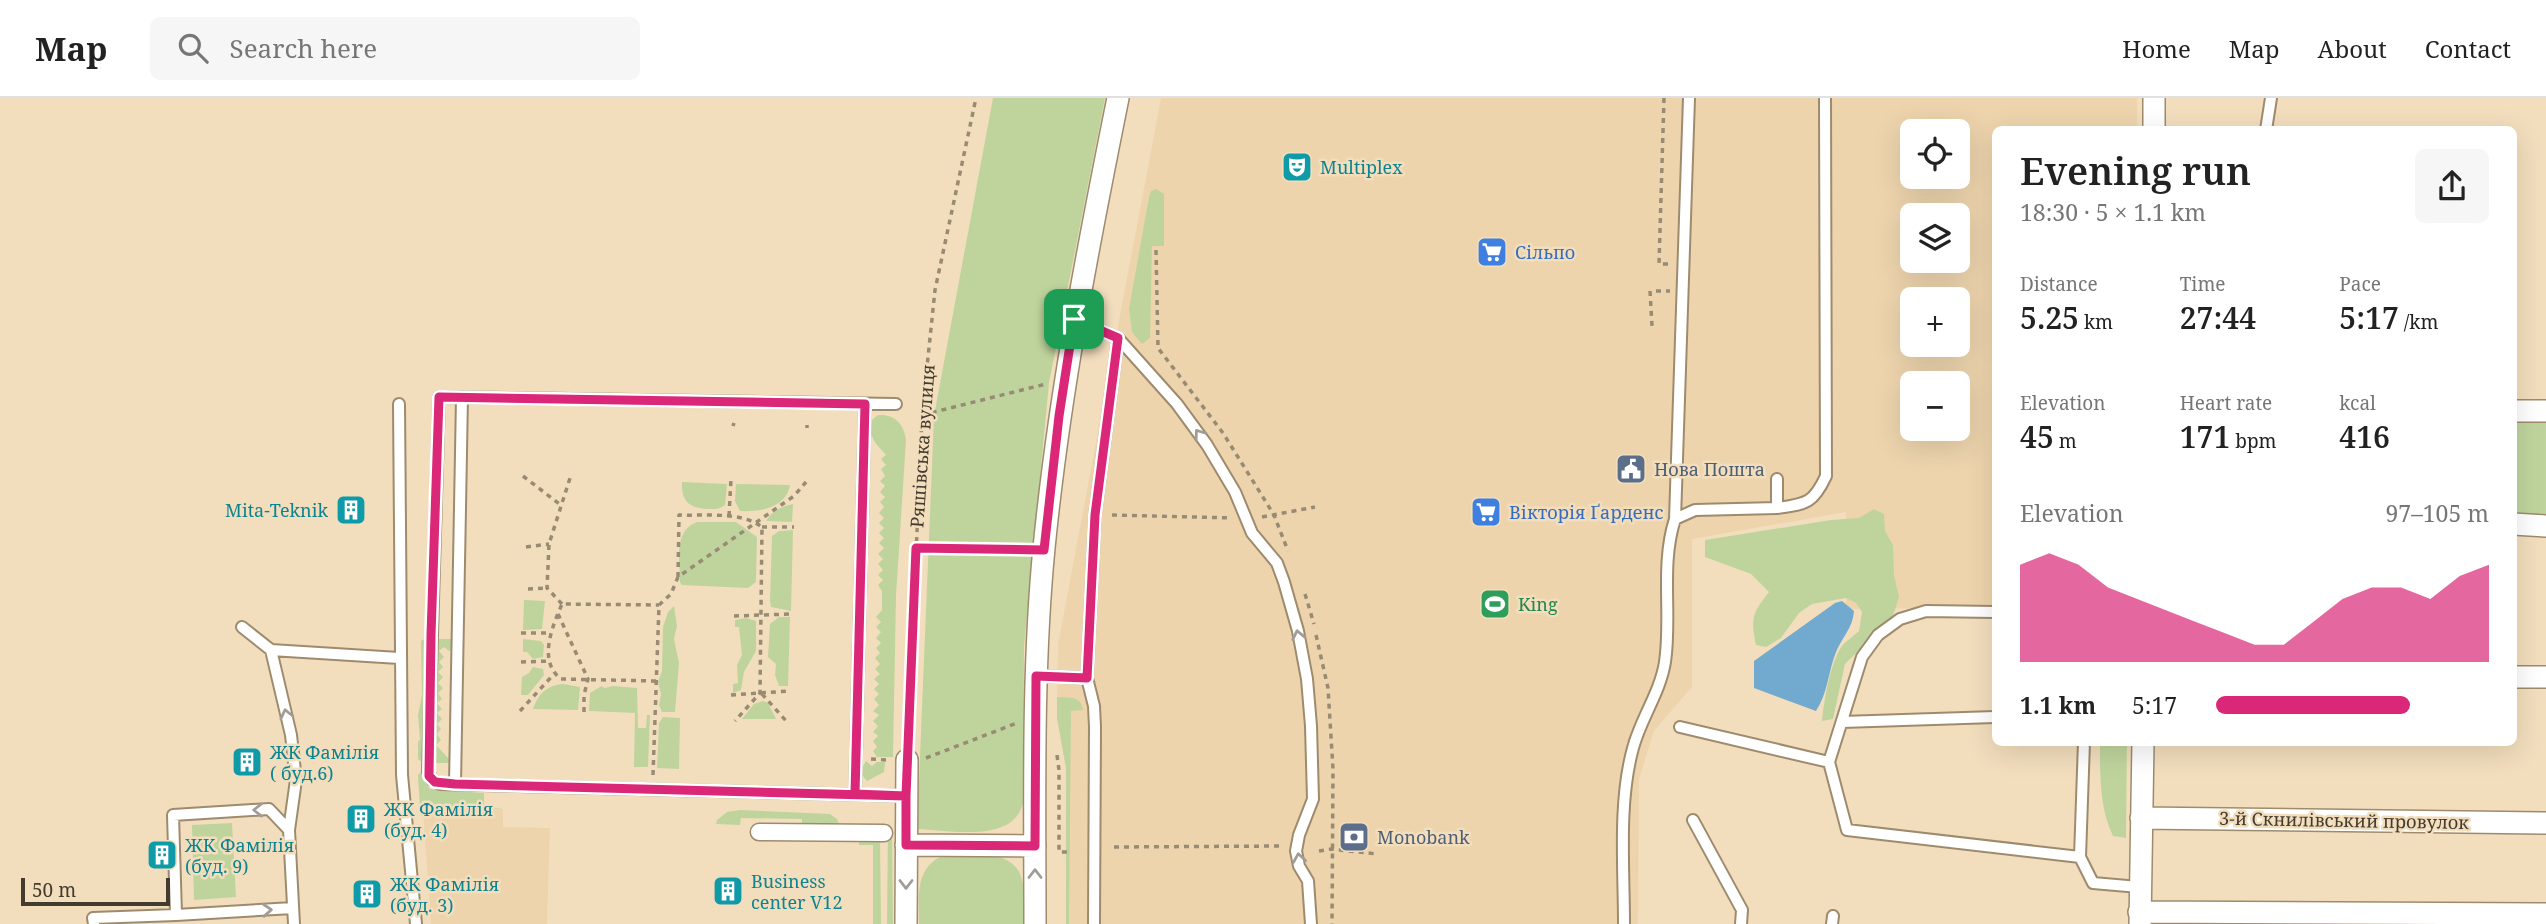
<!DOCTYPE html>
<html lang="en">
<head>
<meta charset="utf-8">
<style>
	body { margin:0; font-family:"Noto Serif",serif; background:#f6f6f6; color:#222; height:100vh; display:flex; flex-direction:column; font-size:26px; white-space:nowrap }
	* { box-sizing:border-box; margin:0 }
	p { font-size:23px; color:#767676 }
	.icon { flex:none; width:38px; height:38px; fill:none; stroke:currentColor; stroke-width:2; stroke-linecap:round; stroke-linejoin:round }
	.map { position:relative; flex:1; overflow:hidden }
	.panel { position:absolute; left:1992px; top:28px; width:525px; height:620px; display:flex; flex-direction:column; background:#fff; border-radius:10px; box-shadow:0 7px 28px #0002 }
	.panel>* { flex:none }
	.fabs { position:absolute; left:1900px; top:21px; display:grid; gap:14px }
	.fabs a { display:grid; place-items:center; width:70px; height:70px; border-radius:10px; background:#fff; box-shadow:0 7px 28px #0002; font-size:35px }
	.scale { position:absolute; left:21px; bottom:18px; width:149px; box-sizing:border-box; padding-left:7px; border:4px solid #433b2e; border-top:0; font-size:19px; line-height:24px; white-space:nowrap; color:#433b2e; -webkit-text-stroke:5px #f2debd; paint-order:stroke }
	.pin { position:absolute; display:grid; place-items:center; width:60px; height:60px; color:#fff; margin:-30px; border-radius:14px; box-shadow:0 4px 10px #0006 }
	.round { display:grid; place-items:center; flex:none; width:74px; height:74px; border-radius:10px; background:#f6f6f6 }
	.summary { display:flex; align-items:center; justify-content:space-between; height:119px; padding:0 28px }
	h1 { font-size:38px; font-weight:600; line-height:52px }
	.metrics { display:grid; grid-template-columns:repeat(3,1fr); gap:10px; height:119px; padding:7px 28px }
	.metrics div { display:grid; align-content:center }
	.metrics b { font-size:30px; font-weight:600 }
	.metrics small { font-size:19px; font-weight:400 }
	.metrics p { font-size:19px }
	.chart { height:196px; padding:14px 28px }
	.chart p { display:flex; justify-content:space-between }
	.chart svg { width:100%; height:126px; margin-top:7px; fill:#db2777; opacity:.7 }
	ul { padding:0 28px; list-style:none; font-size:23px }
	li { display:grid; grid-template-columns:112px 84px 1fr; align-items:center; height:52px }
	li i { height:18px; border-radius:9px; background:#db2777 }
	header { display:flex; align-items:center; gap:42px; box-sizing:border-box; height:98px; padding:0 35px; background:#fff; border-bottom:2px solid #e0e0e0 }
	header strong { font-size:33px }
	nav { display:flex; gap:38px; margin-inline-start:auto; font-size:24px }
	.search { width:490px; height:63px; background:#f6f6f6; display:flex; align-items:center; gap:18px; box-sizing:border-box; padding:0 24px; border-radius:10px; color:#767676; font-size:26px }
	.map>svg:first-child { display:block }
	.built { fill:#edd4ad; fill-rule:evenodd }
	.green { fill:#bfd49d }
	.water { fill:#72aacf }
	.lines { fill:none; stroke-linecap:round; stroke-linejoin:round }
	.service-casing { stroke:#9e8b6d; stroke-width:14 }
	.pedestrian-casing { stroke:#9e8b6d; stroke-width:19 }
	.minor-casing { stroke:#9e8b6d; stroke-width:24 }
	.path { stroke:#988b74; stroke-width:3.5; stroke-dasharray:5 5; stroke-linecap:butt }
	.service { stroke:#fff; stroke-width:10 }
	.pedestrian { stroke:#fff; stroke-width:16 }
	.minor { stroke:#fff; stroke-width:21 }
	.oneway { stroke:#a19d96 }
	.route-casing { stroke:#fff; stroke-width:14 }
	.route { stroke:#db2777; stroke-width:9 }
	.labels { text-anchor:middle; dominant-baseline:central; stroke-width:5; stroke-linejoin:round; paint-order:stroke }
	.culture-label { font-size:18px; fill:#0d838f; stroke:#f2debd; text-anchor:start }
	.shop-label { font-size:18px; fill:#366cbe; stroke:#f2debd; text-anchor:start }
	.street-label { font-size:18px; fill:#433b2e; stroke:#f2debd }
	.service-label { font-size:18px; fill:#4e5e75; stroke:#f2debd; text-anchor:start }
	.leisure-label { font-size:18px; fill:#27864d; stroke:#f2debd; text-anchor:start }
</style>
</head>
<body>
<header>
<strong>Map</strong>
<div class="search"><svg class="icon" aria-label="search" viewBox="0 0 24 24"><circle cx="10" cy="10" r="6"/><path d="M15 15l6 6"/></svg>Search here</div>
<nav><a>Home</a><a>Map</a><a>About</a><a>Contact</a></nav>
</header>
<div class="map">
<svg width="2546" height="826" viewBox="0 0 2546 826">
	<rect width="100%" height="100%" fill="#f2debd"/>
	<!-- built -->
	<path class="built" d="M 1161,0 L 2137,0 L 2137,31 L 1995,32 L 1995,509 L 1846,511 L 1846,414 L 1692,441 L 1692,589 L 1654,633 L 1639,681 L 1638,826 L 1066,826 L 1066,670 L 1057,620 L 1058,546 ZM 1913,33 L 1958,33 L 1958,79 L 1913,79 ZM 1913,117 L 1958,117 L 1958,163 L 1913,163 ZM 1913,201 L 1958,201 L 1958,247 L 1913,247 ZM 1913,285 L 1958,285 L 1958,331 L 1913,331 Z
		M 503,711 L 503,729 L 550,730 L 547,826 L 431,826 L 423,713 Z"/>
	<!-- green -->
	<path class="green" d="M 993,0 L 1105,0 L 1049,285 L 1024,548 L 1023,705 C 1013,746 949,732 917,731 L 934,318 Z
		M 1156,91 L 1164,96 L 1164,148 L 1152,148 L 1150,240 L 1142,246 L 1132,234 L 1129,211 L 1149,99 L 1151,93 Z
		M 878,317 C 895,316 904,326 906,342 L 896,498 L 893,659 L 877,659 L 873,653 L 877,649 L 873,643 L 878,638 L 873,634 L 878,628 L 873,623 L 879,617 L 873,613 L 879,607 L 874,601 L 879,596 L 874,591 L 879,586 L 874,581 L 880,576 L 875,571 L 880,566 L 875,560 L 880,555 L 876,550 L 881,545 L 876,540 L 881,534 L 876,529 L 881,524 L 876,519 L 882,512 L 882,493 L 878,487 L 883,482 L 878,477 L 883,472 L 878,466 L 883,461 L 878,456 L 884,450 L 879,445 L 884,440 L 879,435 L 884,430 L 879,425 L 884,420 L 879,415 L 884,409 L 880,404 L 885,399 L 880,394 L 885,388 L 880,383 L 885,378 L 881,371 L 886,367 L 881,361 L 886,357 C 875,345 868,339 872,322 Z
		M 2546,320 L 2546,423 L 2513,420 L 2513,322 Z
		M 682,384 L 727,386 L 725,407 C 718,412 715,411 707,411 C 689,410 681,403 682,384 Z
		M 736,386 L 790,387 C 786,410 760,414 740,413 L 735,403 Z
		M 793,406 L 792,424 L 766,423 C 772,413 782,408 793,406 Z
		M 1874,411 L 1884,416 L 1885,433 L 1893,447 L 1894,477 L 1899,499 L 1893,518 L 1845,566 L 1833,621 L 1822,623 C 1824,603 1830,565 1842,548 C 1847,542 1854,538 1859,533 L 1862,514 L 1856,505 L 1846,500 L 1812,506 L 1799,515 L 1781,540 L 1766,549 L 1756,547 C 1750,519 1753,515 1769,494 L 1751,476 L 1705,459 L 1705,442 L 1831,422 L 1859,420 Z
		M 697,424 L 736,424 L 757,439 L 756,484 L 748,490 L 682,487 L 680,484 C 680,463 673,433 697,424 Z
		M 793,432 L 791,513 L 771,509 L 770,503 L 772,438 L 779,433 Z
		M 524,502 L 545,503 L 542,531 L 523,532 Z
		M 674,508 L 677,528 L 674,541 L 679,565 L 675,614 L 662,614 L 659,607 L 661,596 L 658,584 L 662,573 L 663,529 L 668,514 Z
		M 779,519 L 790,519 L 788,588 L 779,588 L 775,577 L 776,566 L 768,559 L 770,526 Z
		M 746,520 L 756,523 L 756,553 L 744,574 L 741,592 L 733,595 L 733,586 L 738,585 L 737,567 L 742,557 L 739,529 L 735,529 L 735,522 Z
		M 426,540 L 422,664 L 418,661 L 418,643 L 420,642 L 418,617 L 422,597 L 421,543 Z
		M 437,541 L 454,541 L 453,552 L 449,553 L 444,549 L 439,553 L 444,559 L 439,564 L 443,569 L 438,574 L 443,579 L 438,585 L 443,590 L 438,595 L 442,601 L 437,605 L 442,611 L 437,615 L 442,621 L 437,626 L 441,631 L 437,636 L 441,642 L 436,647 L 449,661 L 450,665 L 433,665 Z
		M 523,541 L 541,543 L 544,547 L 543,559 L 533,561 L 527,554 L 523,554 Z
		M 533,569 L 543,571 L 544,577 L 528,597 L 521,597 L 522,579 L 529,575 Z
		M 563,586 L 580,589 L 578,612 L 533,611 C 538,596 547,587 563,586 Z
		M 602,588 L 604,590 L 613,588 L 637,590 L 638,630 L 646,630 L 647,617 L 650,617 L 648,669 L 634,669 L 635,615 L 589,613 L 590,595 Z
		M 1057,599 C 1069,600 1081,597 1083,612 L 1071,613 L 1069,826 L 1066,826 L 1066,670 L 1057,620 Z
		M 763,603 L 768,605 L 776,621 L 742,621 L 754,606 Z
		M 663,619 L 680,620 L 679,671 L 657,670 L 659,625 Z
		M 2100,644 L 2127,644 L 2126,740 L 2113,738 C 2099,709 2100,675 2100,644 Z
		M 866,663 L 872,668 L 877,664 L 885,664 L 884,674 L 867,683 L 862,677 L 862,670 Z
		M 422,673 L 424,683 L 430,691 L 484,695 L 484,709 L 503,711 L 420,711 L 418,677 Z
		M 740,712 L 830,716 L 837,721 L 840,728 L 802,727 L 802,721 L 741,720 L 740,727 L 716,726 L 717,722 L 727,714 Z
		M 232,725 L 236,799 L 194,802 L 192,727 Z
		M 888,725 L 892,731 L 893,826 L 887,826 Z
		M 880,740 L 881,826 L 873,826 L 873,747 L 859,747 L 859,741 Z
		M 947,756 C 972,757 1015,750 1022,782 C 1026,796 1023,812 1023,826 L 919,826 C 919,798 914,767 947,756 Z"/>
	<!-- water -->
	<path class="water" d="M 1842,503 L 1854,513 C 1853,530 1842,539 1836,554 C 1828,574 1828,595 1816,613 L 1754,590 L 1754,563 L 1835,505 Z"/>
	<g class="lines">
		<!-- service casing -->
		<g class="service-casing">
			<path id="service" d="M 2266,32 L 2271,0
				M 1074,221 L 1118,240
				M 399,306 L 402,677 L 416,826
				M 896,306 L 439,299 L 428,673 L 432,682 L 440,686 L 906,698
				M 1777,410 C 1806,406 1813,406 1826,378 L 1825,0
				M 1675,421 L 1689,0
				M 1995,514 L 1926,513 L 1900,521 L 1878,537 L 1862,559 L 1829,664 L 1847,732 L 2080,759 L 2084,644
				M 242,529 L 271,552 L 399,560
				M 271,552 L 291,637 L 296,682 L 289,732
				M 1036,578 L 1087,580
				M 1842,624 L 1995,619
				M 1680,629 L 1829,664
				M 455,686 L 462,299
				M 855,696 L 865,306
				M 1693,722 L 1742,812 L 1741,826
				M 2080,759 L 2093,785 L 2139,789
				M 293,810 L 176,817 L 173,717 L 269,711 L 289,732 L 294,826
				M 94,826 L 93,820 L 176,817
				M 1094,826 L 1095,629 L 1094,608 L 1087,580 L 1095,417 L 1118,240 L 1177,306 L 1207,347 L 1235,394 L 1252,435 L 1277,465 L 1284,484 L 1298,533 L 1307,581 L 1311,628 L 1313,701 L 1299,737 L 1296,753 L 1299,768 L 1308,783 L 1311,826
				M 1624,826 C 1624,769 1618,704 1633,650 C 1641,620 1660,595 1665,564 C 1672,517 1660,467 1675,421 L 1695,412 L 1777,410 L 1777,381
				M 1832,826 L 1833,818"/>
		</g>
		<!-- pedestrian casing -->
		<g class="pedestrian-casing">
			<path id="pedestrian" d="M 759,734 L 884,735"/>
		</g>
		<!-- minor casing -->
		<g class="minor-casing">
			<path id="minor" d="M 2154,32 L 2154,0
				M 2513,313 L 2546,313
				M 2513,426 L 2546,428
				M 2513,579 L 2546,579
				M 2141,720 L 2546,725
				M 906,747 L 1035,748
				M 2139,814 L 2546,816
				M 906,826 L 907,662
				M 1035,826 C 1035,701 1032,574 1044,450 C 1059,298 1088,149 1118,0
				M 2140,826 L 2143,644"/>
		</g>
		<!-- path -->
		<path class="path" d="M 1664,0 L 1659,166 L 1670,166
			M 1156,152 L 1158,250 L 1223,335 L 1274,417 L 1288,453
			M 1650,193 L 1652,228
			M 1656,193 L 1670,193
			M 922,317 L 1046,286
			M 807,327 L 807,330
			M 733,328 L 734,325
			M 523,378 L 562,408
			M 1112,417 L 1232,420
			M 729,418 L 731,381
			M 1262,419 L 1315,409
			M 762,429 L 794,429
			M 526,449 L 549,446
			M 916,450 L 1026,452
			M 678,479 L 679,417 C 704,418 741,413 762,429 L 760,595 L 735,623
			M 528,491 L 547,490
			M 1305,496 L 1314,526
			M 562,506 L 547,490 L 549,446 L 571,377
			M 558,516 L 588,581 L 584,597 L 584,614
			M 734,518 L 791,516
			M 521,535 L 549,535
			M 1316,537 L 1328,590 L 1333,671 L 1332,826
			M 521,564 L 550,563
			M 656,583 L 561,581 C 537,563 553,527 562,506 L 659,507
			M 762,596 L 788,625
			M 731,597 L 789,593
			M 520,613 L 554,576
			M 908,644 L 922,317 L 935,192 L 976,0
			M 1057,657 L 1059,672 L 1059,754 L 1070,754
			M 926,660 L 1017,625
			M 871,661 L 887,662
			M 653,677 L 659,507 L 671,496 L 678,479 L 794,398 L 806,384
			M 1114,749 L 1281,748
			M 1319,753 L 1331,751 L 1377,756"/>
		<!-- service -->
		<use href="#service" class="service"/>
		<!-- pedestrian -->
		<use href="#pedestrian" class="pedestrian"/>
		<!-- minor -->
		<use href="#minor" class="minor"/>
	</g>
	<!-- one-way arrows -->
	<defs><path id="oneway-chevron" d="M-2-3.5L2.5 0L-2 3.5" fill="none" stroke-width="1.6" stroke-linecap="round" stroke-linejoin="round" transform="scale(1.75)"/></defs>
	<g class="oneway">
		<use href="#oneway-chevron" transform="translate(1199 336) rotate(-126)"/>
		<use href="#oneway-chevron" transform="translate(1298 537) rotate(-102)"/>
		<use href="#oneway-chevron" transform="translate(286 616) rotate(-103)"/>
		<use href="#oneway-chevron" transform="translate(258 712) rotate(180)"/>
		<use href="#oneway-chevron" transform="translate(1299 760) rotate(-99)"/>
		<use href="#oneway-chevron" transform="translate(1035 776) rotate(-90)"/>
		<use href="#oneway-chevron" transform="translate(906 786) rotate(90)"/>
		<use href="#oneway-chevron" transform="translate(267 812) rotate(-4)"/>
	</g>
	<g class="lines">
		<!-- route casing -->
		<g class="route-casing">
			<path id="route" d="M 1074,221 L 1059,318 L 1044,452 L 916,450 L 906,698 L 455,686 L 435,684 L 429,678 L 431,537 L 439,299 L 865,306 L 855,696 L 906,698 L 906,747 L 1035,748 L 1036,578 L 1087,580 L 1095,417 L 1118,240 L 1074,221"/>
		</g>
		<!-- route -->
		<use href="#route" class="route"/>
	</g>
	<!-- icons -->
	<defs>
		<g id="theatre-square" transform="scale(1.575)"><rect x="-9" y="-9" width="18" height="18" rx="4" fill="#0f9aa8" stroke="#f2debd"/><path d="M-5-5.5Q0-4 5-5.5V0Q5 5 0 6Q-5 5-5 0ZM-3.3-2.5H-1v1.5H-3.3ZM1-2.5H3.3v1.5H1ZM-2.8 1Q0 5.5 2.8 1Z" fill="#fff"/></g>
		<g id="supermarket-square" transform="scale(1.575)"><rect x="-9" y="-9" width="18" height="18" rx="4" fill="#3f7fe0" stroke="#f2debd"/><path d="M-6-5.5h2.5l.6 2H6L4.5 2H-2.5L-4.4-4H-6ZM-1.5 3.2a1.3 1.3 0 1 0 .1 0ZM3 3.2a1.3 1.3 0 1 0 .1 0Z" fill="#fff"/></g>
		<g id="civic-square" transform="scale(1.575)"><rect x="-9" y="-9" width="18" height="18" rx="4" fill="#5c6f8a" stroke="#f2debd"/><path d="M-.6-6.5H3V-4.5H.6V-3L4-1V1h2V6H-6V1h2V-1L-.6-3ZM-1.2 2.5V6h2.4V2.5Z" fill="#fff"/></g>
		<g id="building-square" transform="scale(1.575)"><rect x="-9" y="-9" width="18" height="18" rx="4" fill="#0f9aa8" stroke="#f2debd"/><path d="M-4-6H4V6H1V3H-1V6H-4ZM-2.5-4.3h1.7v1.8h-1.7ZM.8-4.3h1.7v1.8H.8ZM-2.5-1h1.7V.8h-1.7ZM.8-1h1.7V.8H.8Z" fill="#fff"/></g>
		<g id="stadium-square" transform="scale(1.575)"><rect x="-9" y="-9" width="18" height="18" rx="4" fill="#2e9e5b" stroke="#f2debd"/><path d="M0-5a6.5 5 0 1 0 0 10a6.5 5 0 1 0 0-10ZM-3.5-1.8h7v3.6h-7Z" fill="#fff"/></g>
		<g id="bank-square" transform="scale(1.575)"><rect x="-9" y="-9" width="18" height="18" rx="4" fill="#5c6f8a" stroke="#f2debd"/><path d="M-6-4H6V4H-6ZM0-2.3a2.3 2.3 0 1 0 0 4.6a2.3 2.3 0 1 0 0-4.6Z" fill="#fff"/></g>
	</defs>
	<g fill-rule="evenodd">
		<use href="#theatre-square" x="1297" y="69"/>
		<use href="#supermarket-square" x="1492" y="154"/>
		<use href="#civic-square" x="1631" y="371"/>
		<use href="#building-square" x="351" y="412"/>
		<use href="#supermarket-square" x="1486" y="414"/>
		<use href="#stadium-square" x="1495" y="506"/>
		<use href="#building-square" x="247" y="664"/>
		<use href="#building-square" x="361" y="721"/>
		<use href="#bank-square" x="1354" y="739"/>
		<use href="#building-square" x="162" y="757"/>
		<use href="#building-square" x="728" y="793"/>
		<use href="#building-square" x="367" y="796"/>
	</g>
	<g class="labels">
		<!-- culture labels -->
		<g class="culture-label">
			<text x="1320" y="69">Multiplex</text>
			<text x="328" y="412" text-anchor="end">Mita-Teknik</text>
			<text x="270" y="654">ЖК Фамілія<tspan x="270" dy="21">( буд.6)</tspan></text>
			<text x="384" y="711">ЖК Фамілія<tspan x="384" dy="21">(буд. 4)</tspan></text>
			<text x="185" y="747">ЖК Фамілія<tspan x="185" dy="21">(буд. 9)</tspan></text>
			<text x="751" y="783">Business<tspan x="751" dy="21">center V12</tspan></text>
			<text x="390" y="786">ЖК Фамілія<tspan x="390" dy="21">(буд. 3)</tspan></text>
		</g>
		<!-- shop labels -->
		<g class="shop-label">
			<text x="1515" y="154">Сільпо</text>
			<text x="1509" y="414">Вікторія Ґарденс</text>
		</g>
		<!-- street labels -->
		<g class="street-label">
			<text transform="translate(922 348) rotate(-86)">Ряшівська вулиця</text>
			<text transform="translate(2344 722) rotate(1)">3-й Скнилівський провулок</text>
		</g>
		<!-- service labels -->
		<g class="service-label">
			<text x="1654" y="371">Нова Пошта</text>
			<text x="1377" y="739">Monobank</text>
		</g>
		<!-- leisure labels -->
		<g class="leisure-label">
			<text x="1518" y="506">King</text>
		</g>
	</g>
</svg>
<div class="fabs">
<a><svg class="icon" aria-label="locate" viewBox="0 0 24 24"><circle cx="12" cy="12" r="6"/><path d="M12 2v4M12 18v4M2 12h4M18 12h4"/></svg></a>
<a><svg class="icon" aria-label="layers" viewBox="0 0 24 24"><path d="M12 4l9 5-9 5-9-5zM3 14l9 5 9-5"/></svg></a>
<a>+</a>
<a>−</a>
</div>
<div class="scale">50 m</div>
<div class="pin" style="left:1074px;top:221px;background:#1e9e55"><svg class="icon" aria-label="arrive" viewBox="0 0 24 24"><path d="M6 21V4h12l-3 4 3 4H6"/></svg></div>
<section class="panel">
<div class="summary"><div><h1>Evening run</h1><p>18:30 · 5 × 1.1 km</p></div><a class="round"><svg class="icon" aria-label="share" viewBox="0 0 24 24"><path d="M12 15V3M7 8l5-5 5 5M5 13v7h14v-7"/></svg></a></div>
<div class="metrics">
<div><p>Distance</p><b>5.25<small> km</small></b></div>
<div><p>Time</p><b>27:44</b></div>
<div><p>Pace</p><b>5:17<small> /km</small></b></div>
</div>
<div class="metrics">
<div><p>Elevation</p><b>45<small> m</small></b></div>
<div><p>Heart rate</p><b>171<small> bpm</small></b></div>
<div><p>kcal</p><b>416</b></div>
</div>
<div class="chart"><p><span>Elevation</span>97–105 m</p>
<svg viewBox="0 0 160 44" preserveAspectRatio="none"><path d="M0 44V10L10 6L20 10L30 18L40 22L50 26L60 30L70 34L80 38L90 38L100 30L110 22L120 18L130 18L140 22L150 14L160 10V44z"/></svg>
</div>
<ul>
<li><b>1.1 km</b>5:17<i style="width:71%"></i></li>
</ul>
</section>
</div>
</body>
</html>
